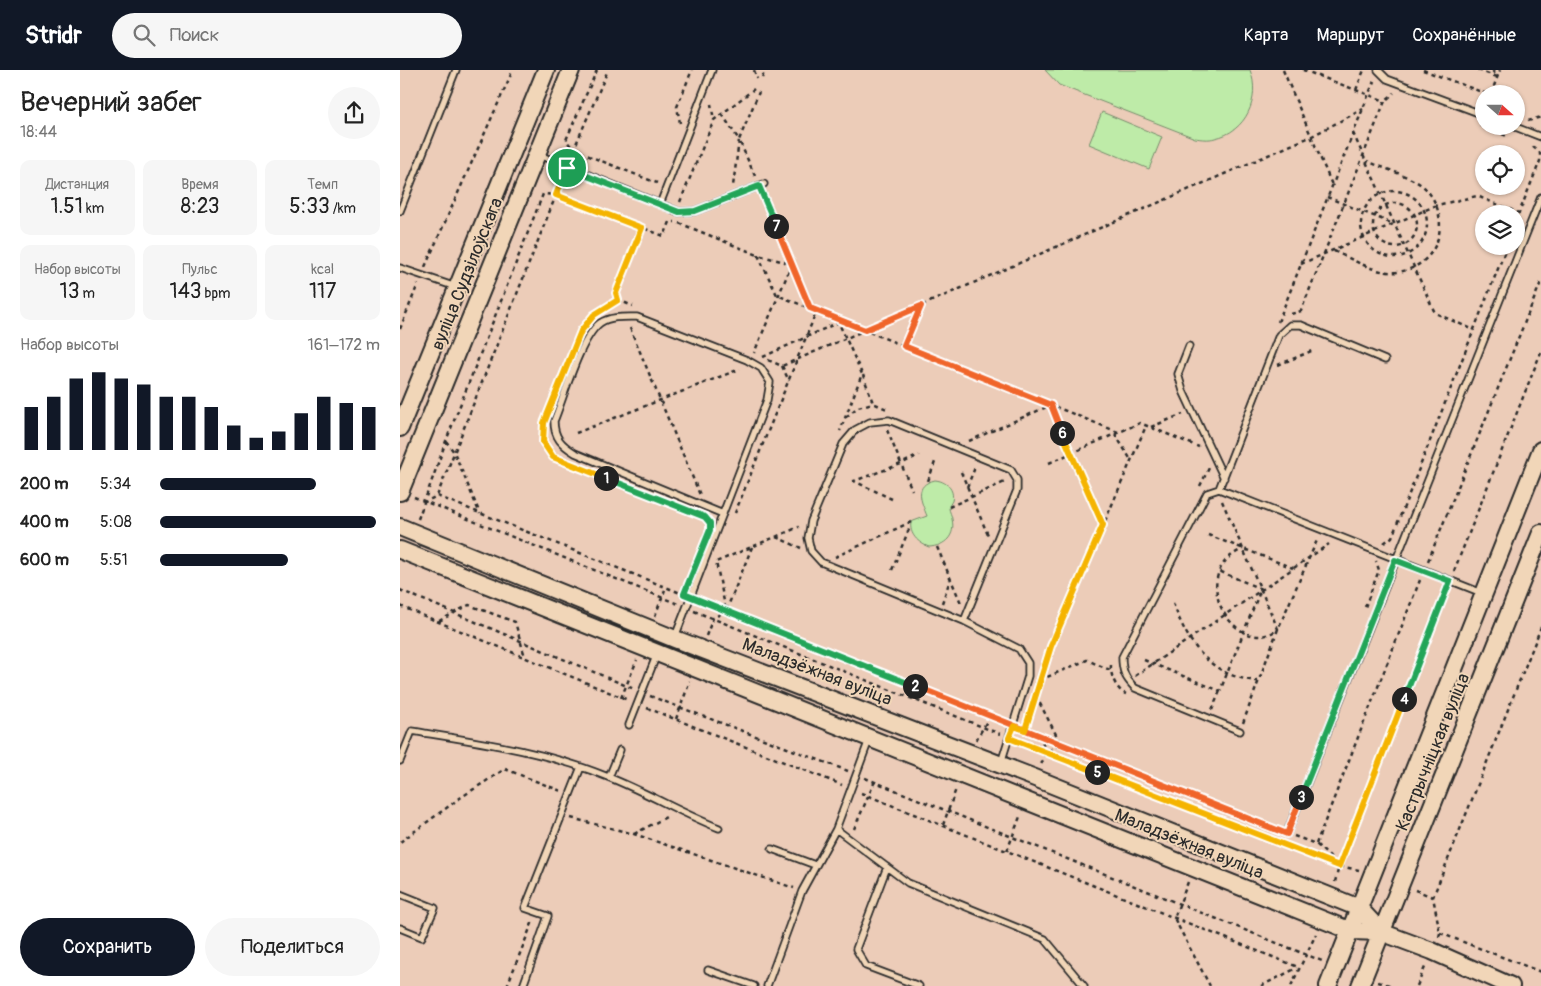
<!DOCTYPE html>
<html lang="ru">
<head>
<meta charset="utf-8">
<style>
	body { margin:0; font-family:Pangolin,sans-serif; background:#f6f6f6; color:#222; height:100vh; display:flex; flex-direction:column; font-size:19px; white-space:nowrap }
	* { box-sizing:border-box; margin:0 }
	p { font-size:16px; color:#767676 }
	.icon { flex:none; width:28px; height:28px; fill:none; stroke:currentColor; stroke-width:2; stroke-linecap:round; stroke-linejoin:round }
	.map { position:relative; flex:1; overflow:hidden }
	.drawer { display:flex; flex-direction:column; background:#fff; width:400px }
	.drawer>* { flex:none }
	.needle { width:32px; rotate:111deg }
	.controls { position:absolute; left:1075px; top:15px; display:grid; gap:10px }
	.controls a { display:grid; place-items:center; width:50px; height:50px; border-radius:50%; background:#fff; box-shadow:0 1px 4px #0004; font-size:25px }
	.pin { position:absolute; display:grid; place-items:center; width:42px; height:42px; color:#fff; margin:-21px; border:2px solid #fff; border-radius:50%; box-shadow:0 1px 5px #0007 }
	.km { position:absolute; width:25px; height:25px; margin:-12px; border-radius:50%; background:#222; color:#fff; font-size:14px; line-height:25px; text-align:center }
	.round { display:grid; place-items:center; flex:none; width:52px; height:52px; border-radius:26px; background:#f6f6f6 }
	.overview { display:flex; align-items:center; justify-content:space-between; height:85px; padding:0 20px }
	h1 { font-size:28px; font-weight:600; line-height:38px }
	.metrics { display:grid; grid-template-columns:repeat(3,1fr); gap:8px; height:85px; padding:5px 20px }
	.metrics div { display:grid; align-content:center; border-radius:10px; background:#f6f6f6; text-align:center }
	.metrics b { font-size:21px; font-weight:600 }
	.metrics small { font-size:14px; font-weight:400 }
	.metrics p { font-size:14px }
	.chart { height:140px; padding:10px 20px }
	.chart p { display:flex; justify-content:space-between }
	.chart svg { width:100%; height:90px; margin-top:5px; stroke:#111827; stroke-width:6 }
	.primary-button { display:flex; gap:10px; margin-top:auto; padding:10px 20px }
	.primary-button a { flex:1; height:58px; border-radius:30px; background:#111827; color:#fff; font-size:20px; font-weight:600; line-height:58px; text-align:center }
	.primary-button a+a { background:#f6f6f6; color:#222 }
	ul { padding:0 20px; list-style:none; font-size:16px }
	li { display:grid; grid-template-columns:80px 60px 1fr; align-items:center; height:38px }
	li i { height:12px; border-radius:6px; background:#111827 }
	header { display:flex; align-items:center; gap:30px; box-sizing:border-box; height:70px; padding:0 25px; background:#111827; color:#fff }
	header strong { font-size:24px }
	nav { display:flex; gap:28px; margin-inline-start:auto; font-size:18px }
	.search { width:350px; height:45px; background:#f6f6f6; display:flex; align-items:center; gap:12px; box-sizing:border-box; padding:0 18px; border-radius:28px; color:#767676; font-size:19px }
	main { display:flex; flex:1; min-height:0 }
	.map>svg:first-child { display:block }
	.green { fill:#beeba8; stroke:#748b6a }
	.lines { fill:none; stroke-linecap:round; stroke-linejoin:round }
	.lane-casing { stroke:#2b2b2b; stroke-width:9 }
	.secondary-casing { stroke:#2b2b2b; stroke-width:20 }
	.path { stroke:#2b2b2b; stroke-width:2.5; stroke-dasharray:4 4; stroke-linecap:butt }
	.lane { stroke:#f1d6b8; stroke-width:5.5 }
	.secondary { stroke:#f1d6b8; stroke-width:16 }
	.split-1-casing { stroke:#fff; stroke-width:10 }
	.split-2-casing { stroke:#fff; stroke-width:10 }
	.split-3-casing { stroke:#fff; stroke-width:10 }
	.split-4-casing { stroke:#fff; stroke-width:10 }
	.split-5-casing { stroke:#fff; stroke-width:10 }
	.split-6-casing { stroke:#fff; stroke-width:10 }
	.split-7-casing { stroke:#fff; stroke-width:10 }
	.split-8-casing { stroke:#fff; stroke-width:10 }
	.split-1 { stroke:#f5b400; stroke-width:6 }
	.split-2 { stroke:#22a559; stroke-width:6 }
	.split-3 { stroke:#f0652b; stroke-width:6 }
	.split-4 { stroke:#22a559; stroke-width:6 }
	.split-5 { stroke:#f5b400; stroke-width:6 }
	.split-6 { stroke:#f5b400; stroke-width:6 }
	.split-7 { stroke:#f0652b; stroke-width:6 }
	.split-8 { stroke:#22a559; stroke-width:6 }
	.labels { text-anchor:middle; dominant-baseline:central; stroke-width:4; stroke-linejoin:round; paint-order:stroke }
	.street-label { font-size:18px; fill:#2b2b2b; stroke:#f1d6b8 }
</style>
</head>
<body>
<header>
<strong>Stridr</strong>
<div class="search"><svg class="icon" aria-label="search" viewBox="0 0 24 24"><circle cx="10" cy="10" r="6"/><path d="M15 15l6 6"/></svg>Поиск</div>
<nav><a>Карта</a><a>Маршрут</a><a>Сохранённые</a></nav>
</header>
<main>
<section class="drawer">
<div class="overview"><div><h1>Вечерний забег</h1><p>18:44</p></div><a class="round"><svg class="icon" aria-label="share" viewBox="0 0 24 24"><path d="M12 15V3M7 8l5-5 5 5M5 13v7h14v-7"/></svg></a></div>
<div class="metrics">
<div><p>Дистанция</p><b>1.51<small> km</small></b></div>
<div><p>Время</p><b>8:23</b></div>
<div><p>Темп</p><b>5:33<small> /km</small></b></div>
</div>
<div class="metrics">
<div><p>Набор высоты</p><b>13<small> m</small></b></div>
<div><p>Пульс</p><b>143<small> bpm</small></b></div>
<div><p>kcal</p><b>117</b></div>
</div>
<div class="chart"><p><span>Набор высоты</span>161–172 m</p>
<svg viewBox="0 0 160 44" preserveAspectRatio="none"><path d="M5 44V23M15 44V18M25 44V9M35 44V6M45 44V9M55 44V12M65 44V18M75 44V18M85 44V23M95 44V32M105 44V38M115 44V35M125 44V26M135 44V18M145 44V21M155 44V23"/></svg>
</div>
<ul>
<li><b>200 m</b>5:34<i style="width:71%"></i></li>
<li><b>400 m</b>5:08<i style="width:98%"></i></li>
<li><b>600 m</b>5:51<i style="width:58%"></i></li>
</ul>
<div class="primary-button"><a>Сохранить</a><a>Поделиться</a></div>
</section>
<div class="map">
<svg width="1141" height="916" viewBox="0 0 1141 916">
	<rect width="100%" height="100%" fill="#ecccb8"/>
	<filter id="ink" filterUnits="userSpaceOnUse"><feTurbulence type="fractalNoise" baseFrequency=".02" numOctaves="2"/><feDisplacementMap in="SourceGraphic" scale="10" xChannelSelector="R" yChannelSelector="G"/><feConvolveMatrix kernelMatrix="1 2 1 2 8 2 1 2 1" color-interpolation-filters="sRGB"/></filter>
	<g filter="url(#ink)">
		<!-- green -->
		<path class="green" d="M 645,0 L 850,0 C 861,28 846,62 815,68 C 809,70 801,69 795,68 L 659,15 Z
			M 702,42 L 762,67 L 749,99 L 689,74 Z
			M 535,410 C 546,411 555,419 552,431 C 551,433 549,435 549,438 C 549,441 552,446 552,449 C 556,466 545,476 529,477 C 518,473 509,464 511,452 L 527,446 C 521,431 513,415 535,410 Z"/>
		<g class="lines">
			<!-- lane casing -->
			<g class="lane-casing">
				<path id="lane" d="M 978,0 L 987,9 L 1084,45
					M 1113,56 L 1141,67
					M 139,85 L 260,134 L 312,0
					M 260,134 L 279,142 L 295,141 L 364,114
					M 0,141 L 56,0
					M 0,198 L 56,217
					M 789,276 L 778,304 L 783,321 L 824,408
					M 819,419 L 1082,523
					M 564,551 L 617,420 L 617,410 L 611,400 L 489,350 L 470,352 L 455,360 L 443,374 L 411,451 L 408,468 L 411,481 L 421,492 L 564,551 L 619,579 L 628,593 L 628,606 L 601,693
					M 275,567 L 367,330 L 370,312 L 361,298 L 347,290 L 237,247 C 225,247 210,246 200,253 C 180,268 164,327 154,351 C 154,368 162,375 175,383 L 323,444
					M 229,655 L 257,584
					M 840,661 L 735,618 C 725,608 722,601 722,587 L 807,423 L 819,419 L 879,265 L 890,255 L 901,255 L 985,290
					M 0,691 L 12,661 C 79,672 145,681 208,707 C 246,722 281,743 319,758
					M 209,707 L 220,680
					M 436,759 L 508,813 L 645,869 L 684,916
					M 887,763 L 1141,127
					M 372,779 L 415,795
					M 487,797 L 456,879 L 466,896 L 519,916
					M 0,824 L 35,838 L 22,867 L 0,858
					M 308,900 L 354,916
					M 123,916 L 148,846 L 125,838 L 181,697
					M 367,916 L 402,821 L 436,759 L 469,670"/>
			</g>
			<!-- secondary casing -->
			<g class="secondary-casing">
				<path id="secondary" d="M 0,358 L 146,0
					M 0,422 L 171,0
					M 0,457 L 275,569 L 635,708 L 959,838 L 981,862
					M 0,480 L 951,861 L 981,862 L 1032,881 L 1111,916
					M 928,916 L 1141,380
					M 960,916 L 1141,463"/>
			</g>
			<!-- path -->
			<path class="path" d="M 197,0 L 166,70 L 174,80 L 257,113
				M 354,0 L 357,9
				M 883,0 L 932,115
				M 903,0 L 985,31
				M 1023,0 L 1087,24
				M 1078,0 L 1097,7 L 1092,0
				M 362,8 L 365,0
				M 956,20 L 964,0
				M 1091,24 L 1100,0
				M 311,34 L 314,50
				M 322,44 L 339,70 L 333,116
				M 1128,51 L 1141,47
				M 280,53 L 277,37 L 292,0
				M 1080,55 L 1109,67
				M 953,63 L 1035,243 L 1074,260
				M 170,88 L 208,0
				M 355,106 L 339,70 L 359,22
				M961 154a33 33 0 1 1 66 0a33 33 0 1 1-66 0Z
				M 363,125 L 410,238
				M 927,127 L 993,154
				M 280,132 L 314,50 L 354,19
				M973 155a22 22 0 1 1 44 0a22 22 0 1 1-44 0Z
				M 1116,151 L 1119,143
				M 279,153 L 358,185 L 392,194 L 354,283
				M 934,181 C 952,189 977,205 998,202 C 1040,196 1053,148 1025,118 C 1014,107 982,98 967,91
				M 358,185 L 377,225 L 718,362
				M 901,194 L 1037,135 L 1077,126 L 1119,143 L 1140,91 L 1140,83 L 1131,75
				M 25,197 L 113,0
				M 218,230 L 216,223 L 242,158
				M 204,239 L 218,230 L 233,236
				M 891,244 L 901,241 L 985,31 L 994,23
				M 437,249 L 462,304 L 440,361
				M 878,252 L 974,11
				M 230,258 L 300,425
				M 0,259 L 18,214
				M 504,276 L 521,236
				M 363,287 L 439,252
				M 368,290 L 382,296 L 912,66 L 963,39
				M 878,295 L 914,280
				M 382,296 L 389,311
				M 463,305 L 473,333 L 489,340
				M 446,347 L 458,337 L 473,333
				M 751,357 L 783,344
				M 143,359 C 142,381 152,386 171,394
				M 487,360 L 512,420
				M 176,363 L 340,299
				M 715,364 L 731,390
				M 46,371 L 54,382 L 80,444
				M 569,371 L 651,335 L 703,455
				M 649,393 L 740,353 L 799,377
				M 561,402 L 588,465
				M 528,411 L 535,392
				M 800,416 L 809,398
				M 567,417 L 576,395
				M 37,426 L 283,524
				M 14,427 L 278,534
				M 492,429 L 454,411 L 501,394 L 519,385
				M 822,431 L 878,559 C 837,591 783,504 843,479
				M 23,433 L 37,426 L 164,105
				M 549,437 L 607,411
				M 335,443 L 417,240
				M 18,449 L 46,371 L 143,124 L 156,125 L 264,166 L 270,152 L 275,152
				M 808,465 L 893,498
				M 376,467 L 401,478
				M 984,473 L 992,467 L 1107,176
				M 352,477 L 326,541 L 316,492 L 399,457
				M 537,477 L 561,533
				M 435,487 L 511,452
				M 1028,491 L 1141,212
				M 492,500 L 510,457
				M 1054,501 L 1141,282
				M 0,520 L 234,619
				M 300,530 L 603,651
				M 542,533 L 550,510
				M 773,533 C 788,575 811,607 858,611
				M 0,536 L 228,630
				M 965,537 L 979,500 L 976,491
				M 294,541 L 600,664
				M 255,546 L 266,517
				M 39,551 L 69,535 L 115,552 L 125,587
				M 306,566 L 313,548 L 326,541
				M 744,590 L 820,621 L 861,519 L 819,501
				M 711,595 C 710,605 716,620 726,624
				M 735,606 L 929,474
				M 640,610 L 687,590 L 710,600
				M 250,626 L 448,701
				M 636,626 L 661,674 L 646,682 L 641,695
				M 221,628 L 237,590
				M 247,638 L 442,715
				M 812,640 L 820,621
				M 276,649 L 290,611
				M 843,653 L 878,559 L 918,468
				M 622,659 L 878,760
				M 625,660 L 651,576 L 746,356
				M 639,665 L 646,682
				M 576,670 L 590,646
				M 617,671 L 938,795
				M 465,708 L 922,891
				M 461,723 L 898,897
				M 171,748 L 234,764 L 394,818
				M 543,755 L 556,719
				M 454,759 L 475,711
				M 234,764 L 268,746
				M 894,766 L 916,774 L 939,796 L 959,800
				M 0,772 L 60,728 L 105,699 L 161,721
				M 916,774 L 1020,510
				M 607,781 L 621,744
				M 788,812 L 774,848 L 810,916
				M 935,812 L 939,796 L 1047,518
				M 1015,820 L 1033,827
				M 1040,863 L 1141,902
				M 1039,867 L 1040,863 L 1033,827 L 1141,557
				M 978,912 L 993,916
				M 107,916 L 133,851
				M 861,916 L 897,898
				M 891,916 L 916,864
				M 1017,916 L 1026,895"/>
			<!-- lane -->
			<use href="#lane" class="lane"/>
			<!-- secondary -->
			<use href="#secondary" class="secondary"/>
		</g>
	</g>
	<g class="lines" filter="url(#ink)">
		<!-- split-1 casing -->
		<g class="split-1-casing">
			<path id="split-1" d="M 167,98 L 156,125 L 242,158 L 216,223 L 218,230 L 194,245 L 181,261 L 144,353 L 143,372 L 153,387 L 206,408"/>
		</g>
		<!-- split-2 casing -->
		<g class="split-2-casing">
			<path id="split-2" d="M 206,408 L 305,447 L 310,453 L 310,460 L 284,524 L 515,616"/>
		</g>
		<!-- split-3 casing -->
		<g class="split-3-casing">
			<path id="split-3" d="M 515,616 L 887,764 L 901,727"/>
		</g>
		<!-- split-4 casing -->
		<g class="split-4-casing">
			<path id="split-4" d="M 901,727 L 995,490 L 1050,511 L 1004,629"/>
		</g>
		<!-- split-5 casing -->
		<g class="split-5-casing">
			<path id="split-5" d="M 697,702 L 939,796 L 1004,629"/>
		</g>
		<!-- split-6 casing -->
		<g class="split-6-casing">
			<path id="split-6" d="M 662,363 L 703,455 L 651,576 L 625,660 L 614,656 L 609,668 L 697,702"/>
		</g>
		<!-- split-7 casing -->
		<g class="split-7-casing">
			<path id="split-7" d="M 376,156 L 410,238 L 465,260 L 521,236 L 504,276 L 651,335 L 662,363"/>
		</g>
		<!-- split-8 casing -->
		<g class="split-8-casing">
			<path id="split-8" d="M 167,98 L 279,142 L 295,141 L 359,116 L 376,156"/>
		</g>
		<!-- split-1 -->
		<use href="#split-1" class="split-1"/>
		<!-- split-2 -->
		<use href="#split-2" class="split-2"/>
		<!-- split-3 -->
		<use href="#split-3" class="split-3"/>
		<!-- split-4 -->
		<use href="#split-4" class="split-4"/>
		<!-- split-5 -->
		<use href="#split-5" class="split-5"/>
		<!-- split-6 -->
		<use href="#split-6" class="split-6"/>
		<!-- split-7 -->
		<use href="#split-7" class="split-7"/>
		<!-- split-8 -->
		<use href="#split-8" class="split-8"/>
	</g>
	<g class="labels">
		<!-- street labels -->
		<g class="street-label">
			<text transform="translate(67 204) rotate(-68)">вуліца Судзілоўскага</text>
			<text transform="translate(417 602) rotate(21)">Маладзёжная вуліца</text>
			<text transform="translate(1033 682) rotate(-68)">Кастрычніцкая вуліца</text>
			<text transform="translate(789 774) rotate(22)">Маладзёжная вуліца</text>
		</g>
	</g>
</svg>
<div class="controls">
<a><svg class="needle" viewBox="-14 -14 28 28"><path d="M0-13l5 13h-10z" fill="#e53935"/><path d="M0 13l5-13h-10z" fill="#767676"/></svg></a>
<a><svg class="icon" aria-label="locate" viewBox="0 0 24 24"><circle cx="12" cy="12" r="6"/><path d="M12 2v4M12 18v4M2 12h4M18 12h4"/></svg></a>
<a><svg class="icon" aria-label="layers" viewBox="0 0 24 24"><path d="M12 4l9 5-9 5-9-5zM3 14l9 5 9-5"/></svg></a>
</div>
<div class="pin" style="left:167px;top:98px;background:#1e9e55"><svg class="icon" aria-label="arrive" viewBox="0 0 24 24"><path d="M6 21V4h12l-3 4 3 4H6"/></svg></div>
<b class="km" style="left:206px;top:408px">1</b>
<b class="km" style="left:515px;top:616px">2</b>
<b class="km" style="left:901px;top:727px">3</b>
<b class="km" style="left:1004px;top:629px">4</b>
<b class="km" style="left:697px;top:702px">5</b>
<b class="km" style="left:662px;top:363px">6</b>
<b class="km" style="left:376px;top:156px">7</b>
</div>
</main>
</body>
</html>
